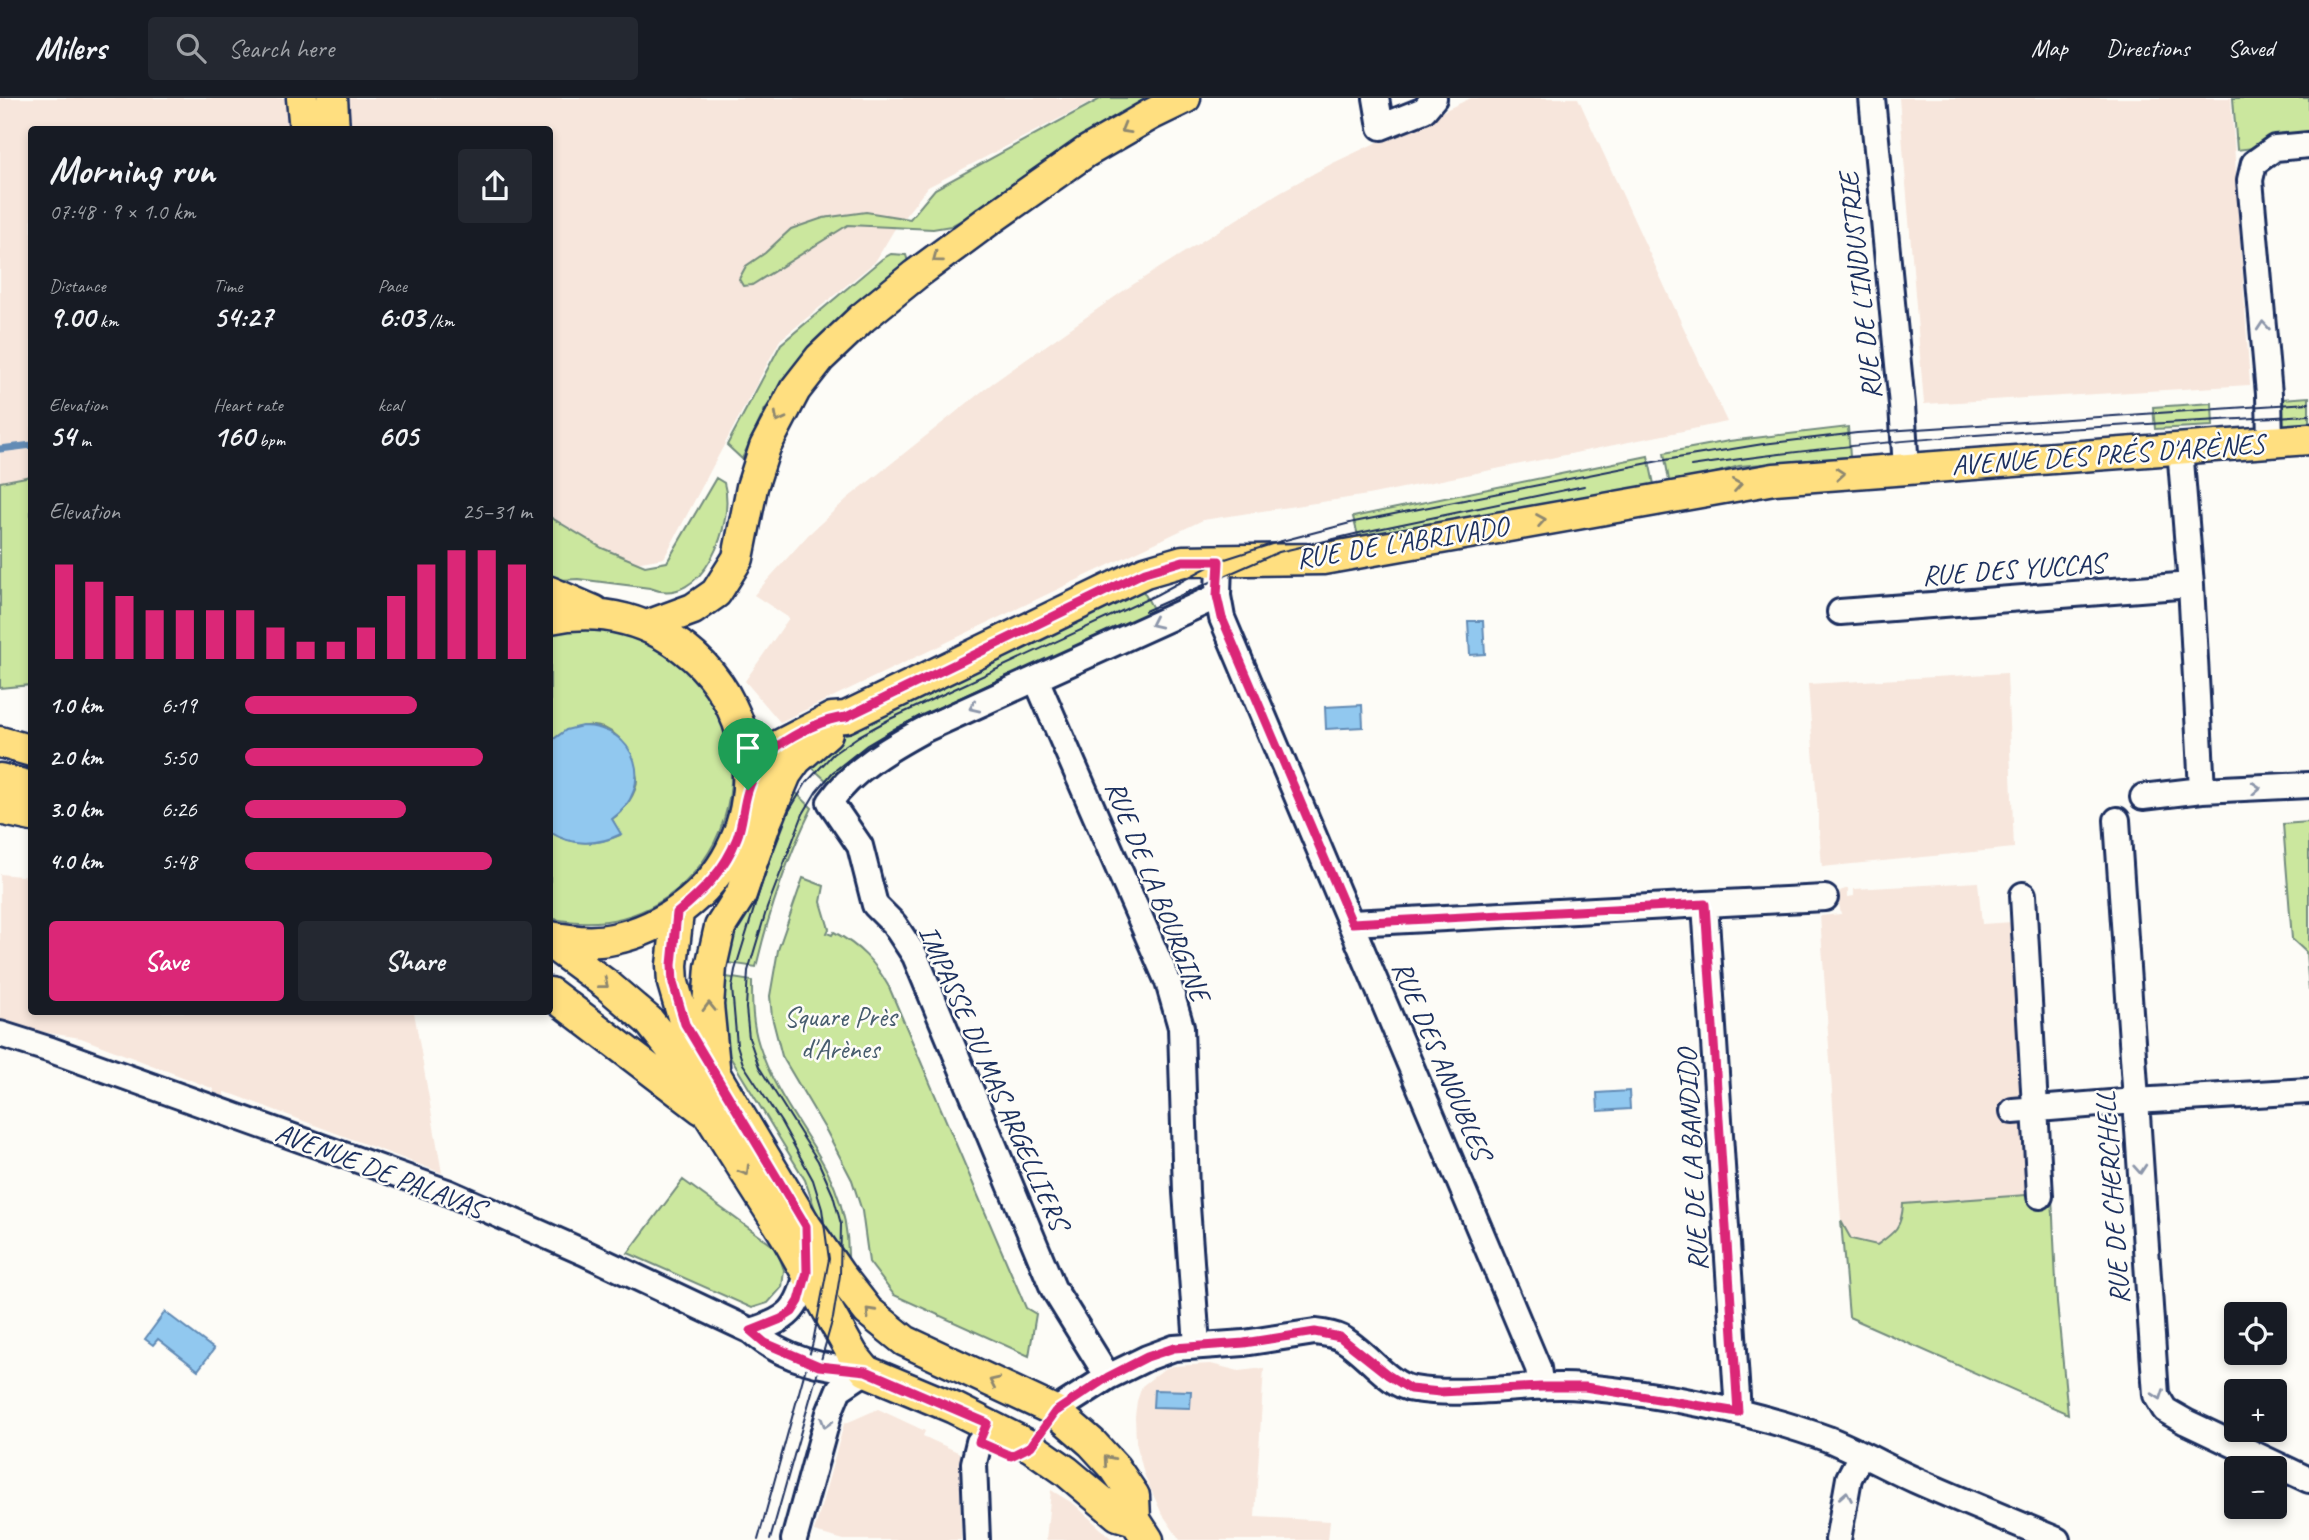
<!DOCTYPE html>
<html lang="en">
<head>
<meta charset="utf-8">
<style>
	body { margin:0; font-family:Caveat,sans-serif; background:#242831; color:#f1f3f6; height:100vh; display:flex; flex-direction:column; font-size:26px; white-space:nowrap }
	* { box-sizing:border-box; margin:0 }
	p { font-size:23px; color:#9ea1a6 }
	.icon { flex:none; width:38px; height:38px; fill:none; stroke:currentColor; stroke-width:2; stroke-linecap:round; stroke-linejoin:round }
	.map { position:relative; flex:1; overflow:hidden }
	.sheet { position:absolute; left:28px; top:28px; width:525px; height:889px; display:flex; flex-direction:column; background:#171b24; border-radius:7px; box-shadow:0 4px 10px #0003 }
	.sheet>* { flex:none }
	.controls { position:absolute; left:2224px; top:1204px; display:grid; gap:14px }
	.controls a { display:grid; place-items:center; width:63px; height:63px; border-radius:7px; background:#171b24; box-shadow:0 4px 10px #0003; font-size:35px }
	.pin { position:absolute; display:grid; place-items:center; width:60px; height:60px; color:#fff; margin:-72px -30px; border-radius:50% 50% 50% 0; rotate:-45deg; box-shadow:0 0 7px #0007 }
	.pin .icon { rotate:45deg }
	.round { display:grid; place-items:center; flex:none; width:74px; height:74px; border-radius:7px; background:#242831 }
	.head { display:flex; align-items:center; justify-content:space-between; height:119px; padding:0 21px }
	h1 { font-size:38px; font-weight:700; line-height:52px }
	.stats { display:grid; grid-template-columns:repeat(3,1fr); gap:10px; height:119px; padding:7px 21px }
	.stats div { display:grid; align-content:center }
	.stats b { font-size:30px; font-weight:700 }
	.stats small { font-size:19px; font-weight:400 }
	.stats p { font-size:19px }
	.chart { height:196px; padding:14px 21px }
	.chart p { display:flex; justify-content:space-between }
	.chart svg { width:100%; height:126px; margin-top:7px; stroke:#db2777; stroke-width:6 }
	.cta { display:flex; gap:14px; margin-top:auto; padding:14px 21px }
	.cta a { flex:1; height:80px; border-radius:7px; background:#db2777; color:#fff; font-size:28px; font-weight:700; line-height:80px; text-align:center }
	.cta a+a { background:#242831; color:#f1f3f6 }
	ul { padding:0 21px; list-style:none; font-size:23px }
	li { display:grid; grid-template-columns:112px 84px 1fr; align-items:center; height:52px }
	li i { height:18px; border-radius:9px; background:#db2777 }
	header { display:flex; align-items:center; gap:42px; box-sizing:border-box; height:98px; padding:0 35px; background:#171b24; border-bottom:2px solid #363941 }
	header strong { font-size:33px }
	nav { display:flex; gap:38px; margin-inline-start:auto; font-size:24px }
	.search { width:490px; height:63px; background:#242831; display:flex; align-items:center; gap:18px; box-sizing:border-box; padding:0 24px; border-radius:7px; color:#9ea1a6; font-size:26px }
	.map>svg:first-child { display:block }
	.built { fill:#f7e6dc }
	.green { fill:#cbe79e; stroke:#738b7e; stroke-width:2 }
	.water { fill:#91c8ef; stroke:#628bb5; stroke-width:2 }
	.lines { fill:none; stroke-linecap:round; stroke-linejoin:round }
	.stream { stroke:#628bb5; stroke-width:7 }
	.minor-casing { stroke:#1b2f5e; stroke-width:30 }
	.major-casing { stroke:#1b2f5e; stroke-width:35 }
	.minor { stroke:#fdfcf7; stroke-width:24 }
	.major { stroke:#ffdf80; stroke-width:30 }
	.tram { stroke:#1b2f5e; stroke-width:2 }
	.oneway { stroke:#8d876f }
	.oneway2 { stroke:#8c96aa }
	.route-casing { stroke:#fff; stroke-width:14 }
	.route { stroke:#db2777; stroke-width:9 }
	.labels { text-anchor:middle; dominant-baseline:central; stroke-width:5; stroke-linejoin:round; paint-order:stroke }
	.street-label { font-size:28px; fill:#1b2f5e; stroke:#fdfcf7 }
	.park-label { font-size:28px; fill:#475d6e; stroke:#fdfcf7 }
</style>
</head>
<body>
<header>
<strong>Milers</strong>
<div class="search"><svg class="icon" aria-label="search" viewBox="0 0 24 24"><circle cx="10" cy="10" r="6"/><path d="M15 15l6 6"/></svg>Search here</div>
<nav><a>Map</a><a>Directions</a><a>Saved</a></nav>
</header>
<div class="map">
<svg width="2309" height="1442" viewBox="0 0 2309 1442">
	<rect width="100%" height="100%" fill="#fdfcf7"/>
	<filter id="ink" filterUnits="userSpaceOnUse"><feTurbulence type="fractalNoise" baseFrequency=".0143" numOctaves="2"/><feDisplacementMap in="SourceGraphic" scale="14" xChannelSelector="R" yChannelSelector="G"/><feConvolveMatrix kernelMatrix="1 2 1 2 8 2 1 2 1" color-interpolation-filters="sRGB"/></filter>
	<g filter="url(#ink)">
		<!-- built -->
		<path class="built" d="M 0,0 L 1099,0 L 928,89 L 894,132 L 875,164 L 780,242 L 664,460 L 550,480 L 550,32 L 32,32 L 31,378 L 0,384 Z
			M 1471,0 L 1578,0 L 1727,324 L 1368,397 L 1203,422 L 780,624 L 745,583 L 789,520 L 754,497 L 808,437 L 848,400 L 990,287 L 1126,191 L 1280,94 L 1331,66 Z
			M 1899,0 L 2231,0 L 2250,287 L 1924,306 Z
			M 2007,575 L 2014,750 L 1822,769 L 1808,586 Z
			M 0,776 L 31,779 L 32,914 L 414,914 L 442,1075 L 235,997 L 224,994 L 224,998 L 213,996 L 214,991 L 81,940 L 42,934 L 0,921 Z
			M 1978,784 L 1982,826 L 2013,824 L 2023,983 L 2026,1097 L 1904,1106 L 1903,1122 L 1893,1135 L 1877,1147 L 1851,1141 L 1841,1123 L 1820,818 L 1841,816 L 1838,801 L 1840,793 L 1848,790 L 1848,799 L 1854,798 L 1854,791 Z
			M 1211,1266 L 1239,1273 L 1264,1270 L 1255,1419 L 1330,1423 L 1328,1442 L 1180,1442 L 1161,1414 L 1144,1376 L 1136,1344 L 1135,1318 L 1137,1303 L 1142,1288 L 1164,1271 L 1173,1268 Z
			M 878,1311 L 925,1333 L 923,1338 L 960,1355 L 961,1442 L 844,1442 L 814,1434 L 844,1326 Z
			M 1051,1392 L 1074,1406 L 1113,1442 L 1046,1442 Z"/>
		<!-- green -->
		<path class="green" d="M 1102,0 L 1154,0 C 1086,33 1025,76 964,121 L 951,128 L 933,131 L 848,127 L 752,187 L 743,188 L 739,181 L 746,168 L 765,155 L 791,131 L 823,120 L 866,114 L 910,121 L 935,91 Z
			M 2233,0 L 2309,0 L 2309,36 L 2270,48 L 2237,52 Z
			M 891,156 L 906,157 L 908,164 L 819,243 L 765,311 L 742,361 L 727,347 L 781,246 L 882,161 Z
			M 2309,299 L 2309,330 L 2283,332 L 2282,301 Z
			M 2212,305 L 2213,328 L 2155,331 L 2153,309 Z
			M 1848,329 L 1850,359 L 1739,368 L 1670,388 L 1664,355 L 1729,343 Z
			M 1648,358 L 1655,391 L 1359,441 L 1353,419 Z
			M 31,378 L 31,587 L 0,590 L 0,384 Z
			M 716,380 L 724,385 C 736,424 703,512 650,490 L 578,481 L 561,482 L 550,476 L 550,419 L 602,450 L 645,468 L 667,464 Z
			M 1142,491 L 1156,516 L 830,686 L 806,664 L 845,632 Z
			M 605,530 C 622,536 645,540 660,549 C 803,641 713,857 550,820 L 550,734 C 574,747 595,748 620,737 L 612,721 C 623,714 638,694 637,680 C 636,674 631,666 629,660 C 626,653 624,645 619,640 C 599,620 569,627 550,644 L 550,533 Z
			M 789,688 L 812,710 C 787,760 769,814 756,869 L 722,864 Z
			M 2309,724 L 2309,892 L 2306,854 L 2292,841 L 2283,726 Z
			M 803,780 L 824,788 L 821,804 L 829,831 L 827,835 L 832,837 L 834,834 C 860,848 875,864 889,889 L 1026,1210 L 1036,1216 L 1029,1258 L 894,1197 L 869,1164 L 862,1113 L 852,1082 L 827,1034 L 782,958 L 772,919 L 770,898 L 778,852 Z
			M 720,878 L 752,883 C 752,905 752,926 759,947 C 785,1029 851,1068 848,1164 L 820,1126 L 805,1082 L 727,954 Z
			M 683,1082 L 776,1150 L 784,1172 L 782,1189 L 768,1205 L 752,1210 L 628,1155 Z
			M 2026,1097 L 2027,1099 L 2052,1098 L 2057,1205 L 2068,1316 L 1849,1219 L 1841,1123 L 1851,1141 L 1877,1147 C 1895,1134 1902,1129 1903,1106 Z"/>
		<!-- water -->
		<path class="water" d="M 1468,523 L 1483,523 L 1485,556 L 1470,557 Z
			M 1362,607 L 1363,629 L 1326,631 L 1325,609 Z
			M 582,628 C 637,628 656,689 612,721 L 621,736 C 597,748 572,748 550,734 L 550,644 L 566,632 Z
			M 1629,993 L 1630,1011 L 1598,1013 L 1597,995 Z
			M 165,1214 L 214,1251 L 198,1272 L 158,1241 L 153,1247 L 145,1241 Z
			M 1154,1292 L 1191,1293 L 1190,1310 L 1153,1309 Z"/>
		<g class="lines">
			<!-- stream -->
			<path class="stream" d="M 0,351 L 32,347"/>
			<!-- minor casing -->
			<g class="minor-casing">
				<path id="minor" d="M 1376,0 L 1381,29 L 1424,12 L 1434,0
					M 1872,0 L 1902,307 L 1906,371
					M 2270,344 L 2269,296 L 2250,82 L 2254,65 L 2275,50 L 2309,47
					M 2180,350 L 2191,487 L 2202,692
					M 1219,463 L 1218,498 L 1222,520 L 1538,1270 L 1541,1289
					M 1840,514 L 2191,487
					M 1036,581 L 1168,884 L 1181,929 L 1186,1094 L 1197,1247
					M 2143,699 L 2202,692 L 2309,687
					M 2117,722 L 2156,1297 L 2165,1312 L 2186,1324 L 2309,1382
					M 2023,797 L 2040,1098
					M 1705,806 L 1825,800
					M 1352,825 L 1705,806 L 1738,1314
					M 0,936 L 51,952 L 447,1094 L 583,1154 L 751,1233 C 783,1262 824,1270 866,1273
					M 2013,1013 L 2135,1003 L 2309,993
					M 751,1233 C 788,1222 799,1212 807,1174
					M 1108,1279 L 1053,1190 L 915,858 L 894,826 L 875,807 L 860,748 L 830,704 C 853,671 890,650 925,631 L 1218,498
					M 1055,1313 L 1108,1279 L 1147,1260 L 1174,1250 L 1244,1245 L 1315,1234 C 1324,1235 1333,1236 1341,1240 C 1365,1252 1388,1288 1414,1291 C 1471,1300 1528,1284 1584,1289 C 1662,1296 1755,1314 1828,1341 C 1858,1353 1886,1369 1915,1382 C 1962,1403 2010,1422 2057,1442
					M 794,1442 L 829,1315 L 839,1291 L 866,1273
					M 977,1442 L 974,1365 L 979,1344
					M 1838,1442 L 1849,1380 L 1861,1357"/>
			</g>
			<!-- major casing -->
			<g class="major-casing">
				<path id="major" d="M 302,0 L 305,32
					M 332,0 L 334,32
					M 550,494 L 594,513
					M 550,520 C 589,512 627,517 662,536 C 692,553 716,577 731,608 C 780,708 720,818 613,841 C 592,846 570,843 550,839
					M 647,528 L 693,511 L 716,495 L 738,460 L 752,389 L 765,349 L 795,292 L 820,260 L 862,220 L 915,177 L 988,123 L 1086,54 L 1150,17 L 1185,0
					M 0,644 L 32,653
					M 0,681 L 32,689
					M 748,692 L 776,649 L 832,620 L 846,619 L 1145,474 L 1183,463 L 1323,461 L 1774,381 L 2309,341
					M 0,711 L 32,718
					M 678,815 L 672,867 L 673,885 L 685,926 L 806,1128 L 840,1177 L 868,1213 L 905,1243 L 1055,1313 L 1092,1345 L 1115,1370 L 1134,1398 L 1135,1422 L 1148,1442
					M 550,845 L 607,887 L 649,923 L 676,957 L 693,981 L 708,1015 L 786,1138 L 853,1257 L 866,1273 L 954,1310 L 1030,1348 L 1066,1373 L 1118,1417 L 1135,1422
					M 550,895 L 702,1011
					M 714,968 L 708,907 L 711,869 L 720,829 L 741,796 L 765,726 L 786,676 L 796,662 L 827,635"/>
			</g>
			<!-- minor -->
			<use href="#minor" class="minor"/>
			<!-- major -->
			<use href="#major" class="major"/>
			<!-- tram -->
			<path class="tram" d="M 1691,368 C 1895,337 2103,329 2309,317
				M 1145,513 L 1279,454 L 1359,435 L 1584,388
				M 758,1442 L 813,1244 L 829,1161 L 822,1111 L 813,1082 L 781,1024 L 743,966 L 737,947 L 732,890 L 735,872 L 765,775 L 789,713 L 806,685 L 833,656 L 859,638 L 890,621 L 1156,497 L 1219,463 L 1278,444 L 1354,424 L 1659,363 L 1763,346 L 1857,335 L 2309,305
				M 770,1442 L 833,1220 L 840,1177 L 841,1126 L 833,1097 L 818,1063 L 759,969 L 749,940 L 746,910 L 748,873 L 767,810 L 803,716 L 816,694 L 833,674 L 867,647 L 894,631 L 1009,577"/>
		</g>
		<!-- one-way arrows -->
		<defs><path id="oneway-chevron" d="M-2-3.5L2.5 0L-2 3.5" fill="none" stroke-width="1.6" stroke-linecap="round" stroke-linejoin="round" transform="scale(1.75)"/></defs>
		<g class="oneway">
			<use href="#oneway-chevron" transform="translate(1125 31) rotate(150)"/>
			<use href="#oneway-chevron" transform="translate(937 160) rotate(143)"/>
			<use href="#oneway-chevron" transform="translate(779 320) rotate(118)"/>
			<use href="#oneway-chevron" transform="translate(1840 376) rotate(-4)"/>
			<use href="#oneway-chevron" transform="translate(1737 387) rotate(-9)"/>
			<use href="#oneway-chevron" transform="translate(1541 422) rotate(-10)"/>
			<use href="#oneway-chevron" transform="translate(604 886) rotate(38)"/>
			<use href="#oneway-chevron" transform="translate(709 909) rotate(-91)"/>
			<use href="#oneway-chevron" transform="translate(745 1073) rotate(58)"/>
			<use href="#oneway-chevron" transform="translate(870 1214) rotate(-134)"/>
			<use href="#oneway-chevron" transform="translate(994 1284) rotate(-155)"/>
			<use href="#oneway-chevron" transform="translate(1108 1362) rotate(-131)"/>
		</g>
		<g class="oneway2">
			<use href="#oneway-chevron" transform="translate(2263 228) rotate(-95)"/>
			<use href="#oneway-chevron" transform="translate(1155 525) rotate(155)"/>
			<use href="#oneway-chevron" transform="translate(974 609) rotate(156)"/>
			<use href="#oneway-chevron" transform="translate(2256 690) rotate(-3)"/>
			<use href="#oneway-chevron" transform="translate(2140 1071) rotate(86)"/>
			<use href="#oneway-chevron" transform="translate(2159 1297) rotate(70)"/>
			<use href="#oneway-chevron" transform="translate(826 1325) rotate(106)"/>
			<use href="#oneway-chevron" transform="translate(1846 1398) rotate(-80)"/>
		</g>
	</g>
	<g class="lines" filter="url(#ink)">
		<!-- route casing -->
		<g class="route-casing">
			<path id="route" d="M 1183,463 L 1219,463 L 1217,498 L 1222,520 L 1352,825 L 1705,806 L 1738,1314 L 1585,1289 L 1541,1289 L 1440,1294 L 1410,1291 L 1388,1277 L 1340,1239 L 1315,1234 L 1244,1245 L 1174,1250 L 1147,1259 L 1108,1279 L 1055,1314 L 1031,1348 L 1011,1358 L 979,1344 L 987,1325 L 866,1273 L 819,1268 L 765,1245 L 751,1233 L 781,1221 L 792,1214 L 799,1203 L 807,1174 L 806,1128 L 685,926 L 673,885 L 672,867 L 677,815 C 703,794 725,771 737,740 C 743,725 743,708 748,693 C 752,679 766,657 778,648 C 794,636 826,620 846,619 L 1145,474 Z"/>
		</g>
		<!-- route -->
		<use href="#route" class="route"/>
	</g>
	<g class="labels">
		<!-- street labels -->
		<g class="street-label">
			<text transform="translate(1860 188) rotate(-96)">RUE DE L'INDUSTRIE</text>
			<text transform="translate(2108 356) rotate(-4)">AVENUE DES PRÉS D'ARÈNES</text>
			<text transform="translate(1402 444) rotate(-9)">RUE DE L'ABRIVADO</text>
			<text transform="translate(2013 471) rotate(-4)">RUE DES YUCCAS</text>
			<text transform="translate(1158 793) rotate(68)">RUE DE LA BOURGINE</text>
			<text transform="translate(1442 962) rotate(67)">RUE DES ANOUBLES</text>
			<text transform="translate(994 979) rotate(66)">IMPASSE DU MAS ARGELLIERS</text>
			<text transform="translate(1692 1062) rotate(-93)">RUE DE LA BANDIDO</text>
			<text transform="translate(380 1072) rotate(21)">AVENUE DE PALAVAS</text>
			<text transform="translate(2112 1100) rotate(-94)">RUE DE CHERCHELL</text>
		</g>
		<!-- park labels -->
		<g class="park-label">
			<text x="840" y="918">Square Près<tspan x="840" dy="32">d'Arènes</tspan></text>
		</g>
	</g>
</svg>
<div class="controls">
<a><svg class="icon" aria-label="locate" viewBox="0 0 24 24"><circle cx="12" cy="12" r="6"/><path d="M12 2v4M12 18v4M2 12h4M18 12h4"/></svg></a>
<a>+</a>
<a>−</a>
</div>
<div class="pin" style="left:748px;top:692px;background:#1e9e55"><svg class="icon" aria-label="arrive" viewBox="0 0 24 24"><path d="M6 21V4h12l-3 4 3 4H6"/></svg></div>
<section class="sheet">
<div class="head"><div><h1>Morning run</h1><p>07:48 · 9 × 1.0 km</p></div><a class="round"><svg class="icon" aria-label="share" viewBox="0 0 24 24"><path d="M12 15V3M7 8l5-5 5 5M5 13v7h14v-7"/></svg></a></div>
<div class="stats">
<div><p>Distance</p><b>9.00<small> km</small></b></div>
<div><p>Time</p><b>54:27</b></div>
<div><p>Pace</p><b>6:03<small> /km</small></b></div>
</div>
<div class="stats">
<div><p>Elevation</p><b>54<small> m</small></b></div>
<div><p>Heart rate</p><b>160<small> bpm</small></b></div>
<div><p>kcal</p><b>605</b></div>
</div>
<div class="chart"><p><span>Elevation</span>25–31 m</p>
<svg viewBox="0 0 160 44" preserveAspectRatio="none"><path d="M5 44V11M15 44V17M25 44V22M35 44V27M45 44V27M55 44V27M65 44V27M75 44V33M85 44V38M95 44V38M105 44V33M115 44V22M125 44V11M135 44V6M145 44V6M155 44V11"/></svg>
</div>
<ul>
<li><b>1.0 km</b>6:19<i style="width:60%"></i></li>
<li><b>2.0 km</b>5:50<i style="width:83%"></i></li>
<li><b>3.0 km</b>6:26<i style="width:56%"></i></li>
<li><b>4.0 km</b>5:48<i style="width:86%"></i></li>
</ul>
<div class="cta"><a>Save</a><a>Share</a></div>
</section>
</div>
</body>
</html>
